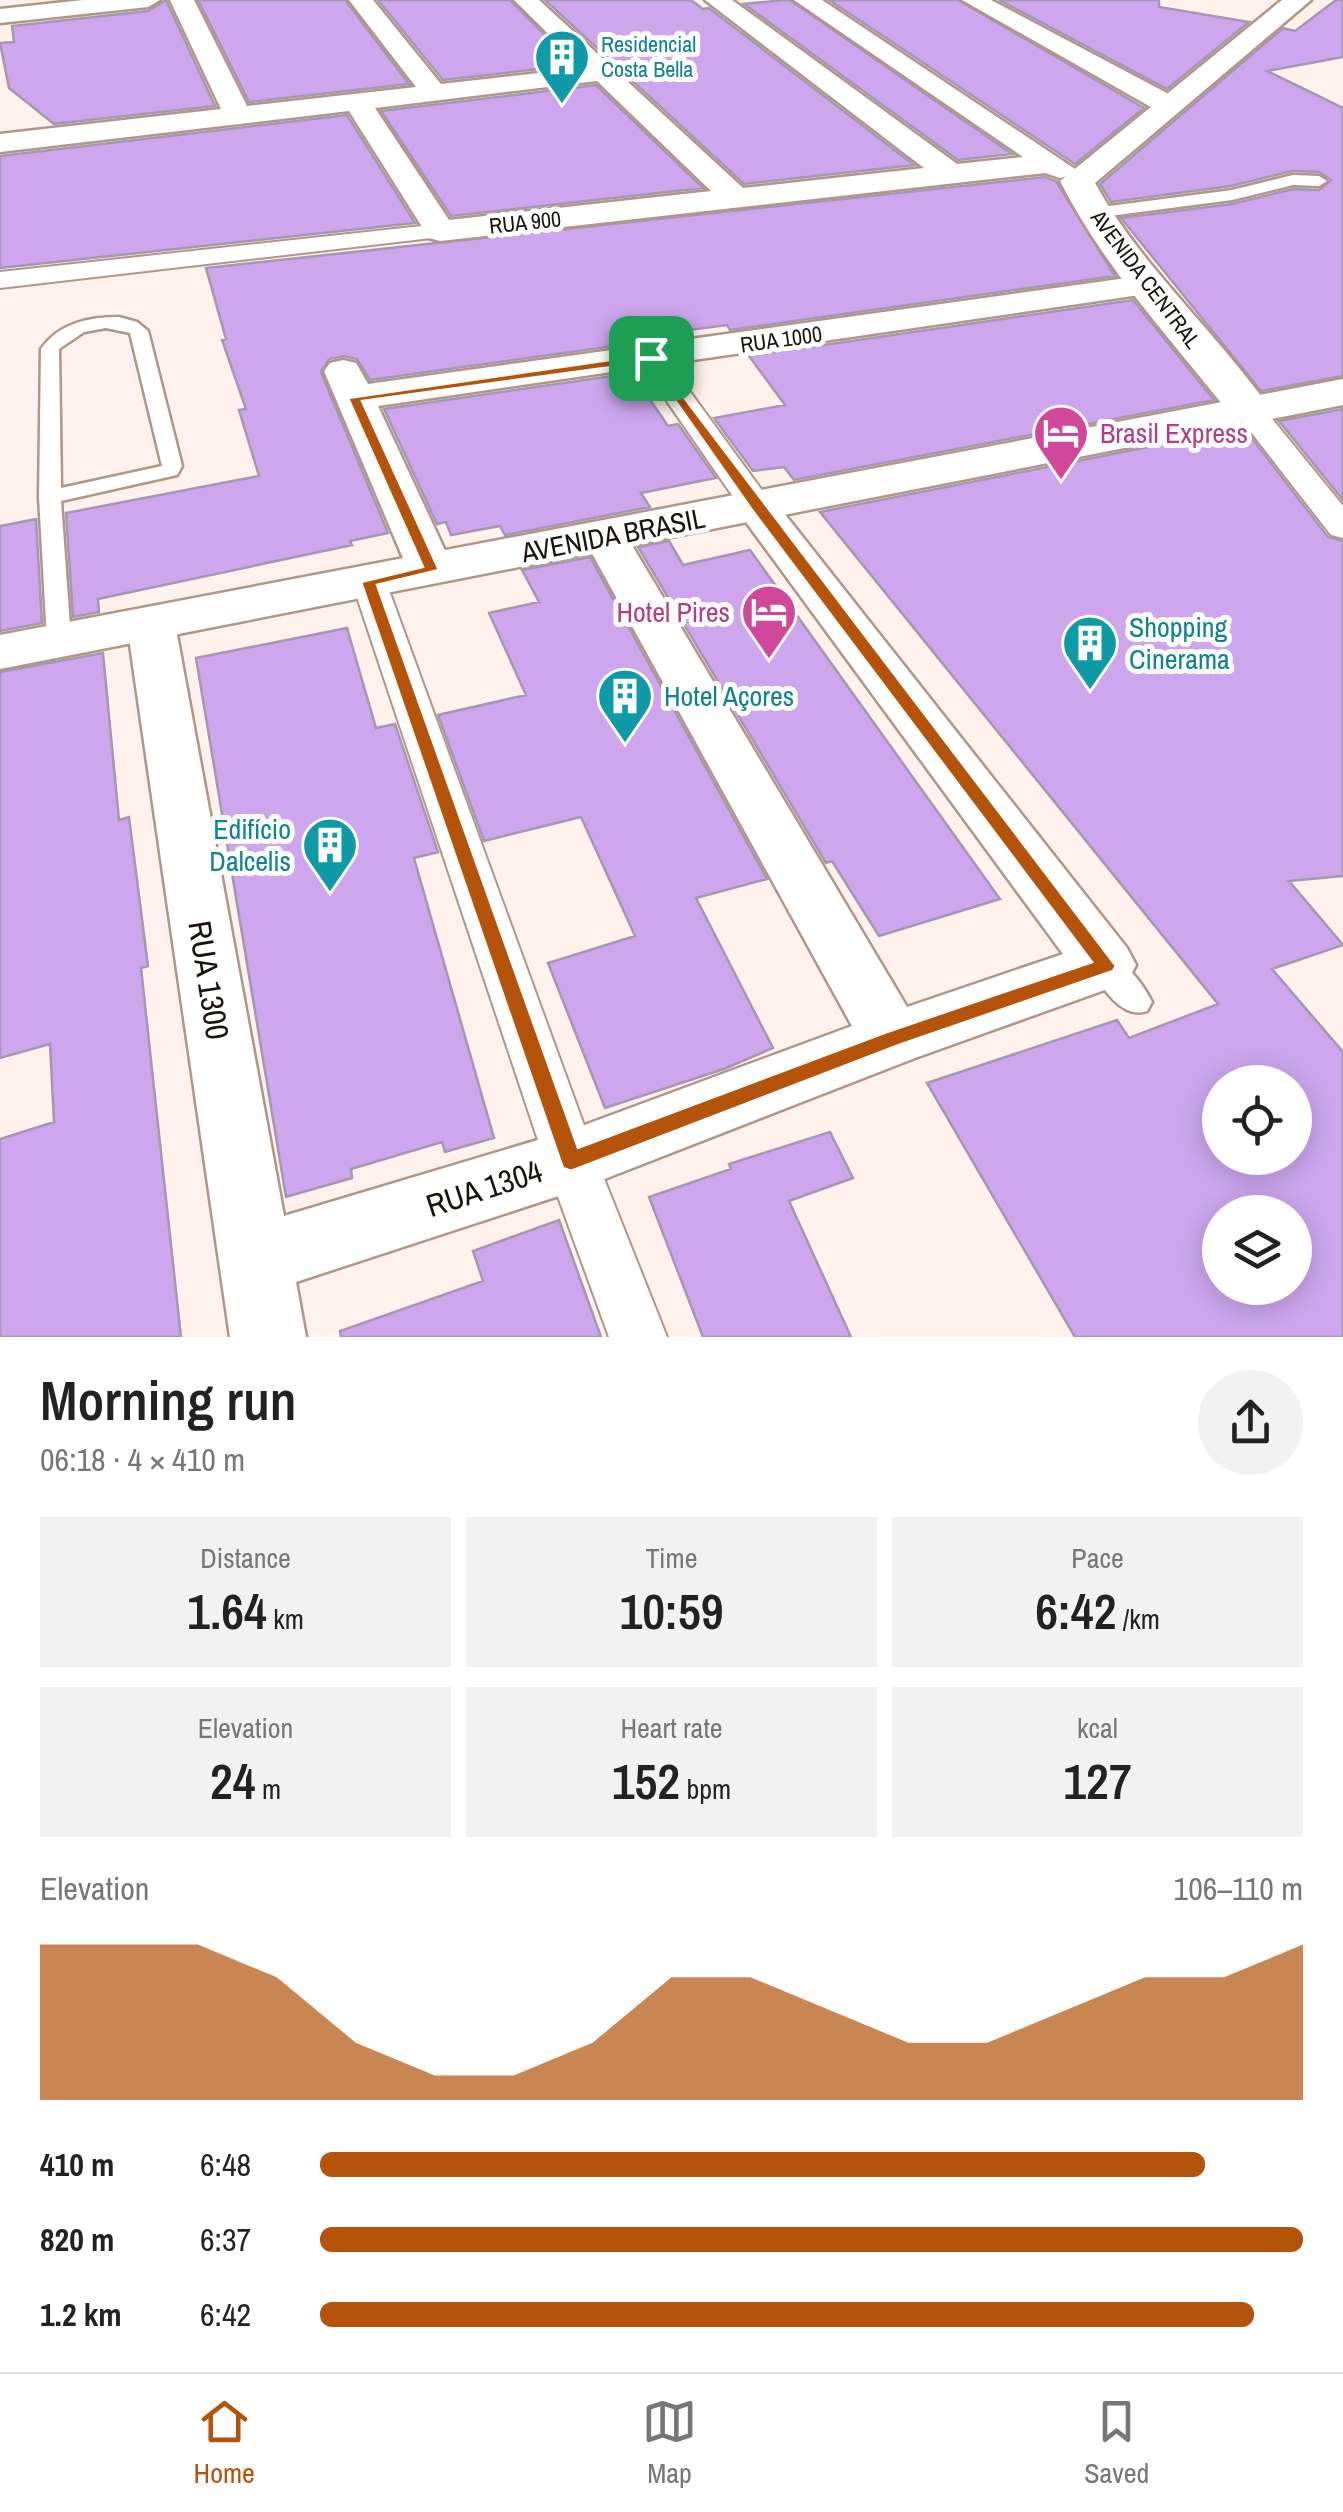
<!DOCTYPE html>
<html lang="en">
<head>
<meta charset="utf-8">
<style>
	body { margin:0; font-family:"Archivo Narrow",sans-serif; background:#f2f2f2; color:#222; height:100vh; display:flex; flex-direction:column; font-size:38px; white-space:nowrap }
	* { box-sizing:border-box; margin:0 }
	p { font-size:32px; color:#767676 }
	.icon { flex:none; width:55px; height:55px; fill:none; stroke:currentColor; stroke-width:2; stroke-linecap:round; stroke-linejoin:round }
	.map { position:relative; height:1337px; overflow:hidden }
	.panel { display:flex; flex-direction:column; background:#fff; flex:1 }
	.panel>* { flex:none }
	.fabs { position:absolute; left:1202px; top:1065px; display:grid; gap:20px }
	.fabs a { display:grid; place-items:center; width:110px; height:110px; border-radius:50%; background:#fff; box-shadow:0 5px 25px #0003; font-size:50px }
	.pin { position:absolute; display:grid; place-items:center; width:85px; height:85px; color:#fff; margin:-42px; border-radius:20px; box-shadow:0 5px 15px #0006 }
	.round { display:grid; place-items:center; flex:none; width:105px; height:105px; border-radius:52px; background:#f2f2f2 }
	.summary { display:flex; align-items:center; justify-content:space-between; height:170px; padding:0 40px }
	h1 { font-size:55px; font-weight:600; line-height:75px }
	.metrics { display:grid; grid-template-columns:repeat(3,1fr); gap:15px; height:170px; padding:10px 40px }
	.metrics div { display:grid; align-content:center; border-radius:0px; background:#f2f2f2; text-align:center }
	.metrics b { font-size:50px; font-weight:600 }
	.metrics small { font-size:28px; font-weight:400 }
	.metrics p { font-size:28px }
	.chart { height:280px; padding:20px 40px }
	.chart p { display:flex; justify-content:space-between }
	.chart svg { width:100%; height:180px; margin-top:10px; fill:#b45309; opacity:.7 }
	ul { padding:0 40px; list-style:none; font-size:32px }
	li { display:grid; grid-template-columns:160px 120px 1fr; align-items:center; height:75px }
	li i { height:25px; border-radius:12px; background:#b45309 }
	.dock { display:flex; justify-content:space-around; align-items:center; height:140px; border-top:2px solid #e0e0e0; background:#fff; font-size:28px; color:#767676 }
	.dock a { display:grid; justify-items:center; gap:5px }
	.dock .on { color:#b45309 }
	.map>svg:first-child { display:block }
	.building { fill:#cda6ee; stroke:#a497b0; stroke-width:2.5; fill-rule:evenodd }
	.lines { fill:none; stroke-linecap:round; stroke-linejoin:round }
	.service-casing { stroke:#b19587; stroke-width:5 }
	.pedestrian-casing { stroke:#b19587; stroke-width:4 }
	.minor-casing { stroke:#b19587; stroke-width:5 }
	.secondary-casing { stroke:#b19587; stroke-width:5 }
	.primary-casing { stroke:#b19587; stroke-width:5 }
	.service { fill:#fff; fill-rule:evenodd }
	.pedestrian { fill:#fff; fill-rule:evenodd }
	.minor { fill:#fff; fill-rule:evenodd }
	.secondary { fill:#fff; fill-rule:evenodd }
	.primary { fill:#fff; fill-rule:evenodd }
	.route { fill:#b45309; stroke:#fff; stroke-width:2.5; fill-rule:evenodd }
	.labels { text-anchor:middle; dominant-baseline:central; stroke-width:10; stroke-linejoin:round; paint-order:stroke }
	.far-culture-label { font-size:22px; fill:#0d838f; stroke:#fff; text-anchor:start }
	.far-street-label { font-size:22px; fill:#1c120d; stroke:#fff }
	.hotel-label { font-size:28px; fill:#b23c85; stroke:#fff; text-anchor:start }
	.street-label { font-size:28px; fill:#1c120d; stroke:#fff }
	.culture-label { font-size:28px; fill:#0d838f; stroke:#fff; text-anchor:start }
	.near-street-label { font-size:32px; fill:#1c120d; stroke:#fff }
</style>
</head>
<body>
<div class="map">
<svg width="1343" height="1337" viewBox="0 0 1343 1337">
	<rect width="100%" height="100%" fill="#fff2ec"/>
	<!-- building -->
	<path class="building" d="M 166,0 L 215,106 L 54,124 L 9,88 L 0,43 L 14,42 L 12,26 L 148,11 Z
		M 198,0 L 345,0 L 409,84 L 249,102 Z
		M 378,0 L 510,0 L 575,65 L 443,80 Z
		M 545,0 L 691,0 L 703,9 L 709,8 L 914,165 L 744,184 Z
		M 784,0 L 790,0 L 1012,154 L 958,160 L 744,4 Z
		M 829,0 L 958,0 L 1144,108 L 1075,164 Z
		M 999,0 L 1159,0 L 1159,7 L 1249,22 L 1167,89 Z
		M 1336,0 L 1343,0 L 1343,57 L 1267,71 L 1343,108 L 1343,376 L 1261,391 L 1121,218 L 1232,204 L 1293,189 L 1319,190 L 1331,180 L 1319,172 L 1292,171 L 1231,186 L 1111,202 L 1100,184 L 1283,28 L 1295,31 Z
		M 596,85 L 703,188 L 451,216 L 381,111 Z
		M 347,115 L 415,223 L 0,268 L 0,156 Z
		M 1045,177 L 1056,181 L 1115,276 L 730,330 L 727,325 L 611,340 L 614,346 L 370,380 L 357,359 L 344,356 L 329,359 L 321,372 L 388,533 L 350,541 L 352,545 L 98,599 L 99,612 L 73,617 L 66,513 L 259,476 L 239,410 L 246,409 L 222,340 L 226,339 L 206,268 Z
		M 1133,300 L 1214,400 L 794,480 L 784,467 L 753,471 L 714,418 L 785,405 L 749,356 Z
		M 632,373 L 668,426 L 678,424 L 716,478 L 641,493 L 650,507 L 505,535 L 500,526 L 451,535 L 446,522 L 437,524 L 384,409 Z
		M 1343,409 L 1343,500 L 1279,421 Z
		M 1244,428 L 1328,537 L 1343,541 L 1343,876 L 1289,881 L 1343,945 L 1272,969 L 1343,1052 L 1343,1337 L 1075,1337 L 927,1083 L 1117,1020 L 1129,1038 L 1218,1004 L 820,512 ZM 1220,1082 L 1295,1082 L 1295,1158 L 1220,1158 ZM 1220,1212 L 1295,1212 L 1295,1288 L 1220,1288 Z
		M 36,519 L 42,623 L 0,631 L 0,526 Z
		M 669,541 L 683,565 L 750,550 L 1000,899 L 879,936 L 832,861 L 826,863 L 638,547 Z
		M 590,557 L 767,879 L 696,898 L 773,1048 L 724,1069 L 605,1108 L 548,963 L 635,936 L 581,817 L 484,841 L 438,715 L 526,695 L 489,613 L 539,602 L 522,570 Z
		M 347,628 L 376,728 L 395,724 L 438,852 L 414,858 L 494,1138 L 445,1152 L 442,1142 L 351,1169 L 352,1178 L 286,1197 L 196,658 Z
		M 103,653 L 119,820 L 129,817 L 148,966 L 141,968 L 181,1337 L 0,1337 L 0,1139 L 54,1122 L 50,1044 L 0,1058 L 0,672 Z
		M 830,1132 L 853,1178 L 789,1201 L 851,1337 L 703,1337 L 649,1197 L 731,1169 L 729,1164 Z
		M 559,1220 L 601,1337 L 341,1337 L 340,1331 L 483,1281 L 473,1251 Z"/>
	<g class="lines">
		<!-- service casing -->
		<g class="service-casing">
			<path id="service" d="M 1293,175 L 1319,176 L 1327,181 L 1319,186 L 1293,185 L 1232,200 L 1094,218 L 1086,213 L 1094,208 L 1232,190 Z
				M 119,317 L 137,322 L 148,331 L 182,466 L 177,475 L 61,501 L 71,640 L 59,648 L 47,640 L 39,497 L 41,349 C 59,323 89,317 119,317 ZM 106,328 L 130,333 L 162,466 L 61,488 L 59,349 L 84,332 Z
				M 1105,953 C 1124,959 1143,984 1152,1002 L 1147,1011 C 1122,1020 1100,986 1090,965 L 1094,956 Z"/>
		</g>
		<!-- pedestrian casing -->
		<g class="pedestrian-casing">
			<path id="pedestrian" d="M 440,224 L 449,226 L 452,231 L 449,236 L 0,288 L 0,272 Z
				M 651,350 L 661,352 L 769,500 L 773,507 L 769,514 L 745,514 L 637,358 Z
				M 1249,401 L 1260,404 L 1343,506 L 1343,538 L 1331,535 L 1234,410 L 1238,404 Z
				M 369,572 L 381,575 L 386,582 L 597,1161 L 667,1337 L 609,1337 L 545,1161 L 352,582 L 357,575 Z"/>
		</g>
		<!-- minor casing -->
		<g class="minor-casing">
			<path id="minor" d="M 83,0 L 160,0 L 148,7 L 0,23 L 0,9 Z
				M 170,0 L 194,0 L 247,106 L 416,87 L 349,0 L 373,0 L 441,84 L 583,68 L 514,0 L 539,0 L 743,188 L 924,168 L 705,0 L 732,0 L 957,164 L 1023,157 L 794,0 L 822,0 L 1075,169 L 1071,175 L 1060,178 L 1045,173 L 440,241 L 429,238 L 349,111 L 0,152 L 0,134 L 221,109 ZM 597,81 L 711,191 L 449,220 L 375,108 Z
				M 962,0 L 991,0 L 1178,99 L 1182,105 L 1178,111 L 1158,111 Z
				M 1148,275 L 1160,278 L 1165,285 L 1160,292 L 378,406 L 454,570 L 447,580 L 431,584 L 415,580 L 408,570 L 324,371 L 330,363 L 343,360 L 356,363 L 368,384 Z
				M 757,494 L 772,498 L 1127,948 L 1136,965 L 1127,982 L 915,1058 L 571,1192 L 296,1282 L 306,1337 L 230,1337 L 127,624 L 134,613 L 151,609 L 168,613 L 175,624 L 284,1216 L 571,1130 L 852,1026 L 583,537 L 589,528 L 605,524 L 621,528 L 627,537 L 907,1007 L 1063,954 L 735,507 L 742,498 Z"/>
		</g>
		<!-- secondary casing -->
		<g class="secondary-casing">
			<path id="secondary" d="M 1282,0 L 1311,0 L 1095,183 C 1141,267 1216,331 1271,410 L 1264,419 L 1249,423 L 1234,419 C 1174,343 1104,268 1060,181 Z"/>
		</g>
		<!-- primary casing -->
		<g class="primary-casing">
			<path id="primary" d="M 1343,379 L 1343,405 L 0,669 L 0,635 Z"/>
		</g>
		<!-- service -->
		<use href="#service" class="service"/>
		<!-- pedestrian -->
		<use href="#pedestrian" class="pedestrian"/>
		<!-- minor -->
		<use href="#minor" class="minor"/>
		<!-- secondary -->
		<use href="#secondary" class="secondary"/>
		<!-- primary -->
		<use href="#primary" class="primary"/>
	</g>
	<!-- route -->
	<path class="route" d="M 651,354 L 1116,966 L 1113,971 L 899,1045 L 571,1171 L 563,1168 L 560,1160 L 361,582 L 423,567 L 348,398 ZM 648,362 L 752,510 L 1092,962 L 884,1033 L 578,1148 L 377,585 L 439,570 L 362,401 Z"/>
	<!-- icons -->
	<defs>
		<g id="building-pin" transform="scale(2.875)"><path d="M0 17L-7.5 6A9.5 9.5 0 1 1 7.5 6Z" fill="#0f9aa8" stroke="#fff"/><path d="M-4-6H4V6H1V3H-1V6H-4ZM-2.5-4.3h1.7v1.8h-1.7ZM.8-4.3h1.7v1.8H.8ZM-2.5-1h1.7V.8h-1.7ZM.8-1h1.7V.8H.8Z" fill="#fff"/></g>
		<g id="hotel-pin" transform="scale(2.875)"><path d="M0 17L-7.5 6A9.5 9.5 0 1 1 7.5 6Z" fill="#d1479c" stroke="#fff"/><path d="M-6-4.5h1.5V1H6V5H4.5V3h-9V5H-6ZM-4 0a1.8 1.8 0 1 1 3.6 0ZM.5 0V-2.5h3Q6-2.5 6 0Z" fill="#fff"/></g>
	</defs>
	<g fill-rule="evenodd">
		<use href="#building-pin" x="562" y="57"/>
		<use href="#hotel-pin" x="1061" y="433"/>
		<use href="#hotel-pin" x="769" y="612"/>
		<use href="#building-pin" x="1090" y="643"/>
		<use href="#building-pin" x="625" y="696"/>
		<use href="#building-pin" x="330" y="845"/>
	</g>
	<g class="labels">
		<!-- far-culture labels -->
		<g class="far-culture-label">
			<text x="601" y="44">Residencial<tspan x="601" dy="25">Costa Bella</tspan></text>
		</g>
		<!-- far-street labels -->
		<g class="far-street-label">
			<text transform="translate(525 222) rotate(-6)">RUA 900</text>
			<text transform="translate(1146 279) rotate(53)">AVENIDA CENTRAL</text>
			<text transform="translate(781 339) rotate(-8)">RUA 1000</text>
		</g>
		<!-- hotel labels -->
		<g class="hotel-label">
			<text x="1100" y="433">Brasil Express</text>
			<text x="730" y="612" text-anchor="end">Hotel Pires</text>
		</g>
		<!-- street labels -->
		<g class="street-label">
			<text transform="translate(613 535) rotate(-11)">AVENIDA BRASIL</text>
		</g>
		<!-- culture labels -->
		<g class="culture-label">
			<text x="1129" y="627">Shopping<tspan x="1129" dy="32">Cinerama</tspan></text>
			<text x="664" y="696">Hotel Açores</text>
			<text x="291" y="829" text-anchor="end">Edifício<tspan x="291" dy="32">Dalcelis</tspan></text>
		</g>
		<!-- near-street labels -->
		<g class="near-street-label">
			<text transform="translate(209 980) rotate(81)">RUA 1300</text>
			<text transform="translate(484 1188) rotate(-18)">RUA 1304</text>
		</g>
	</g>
</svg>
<div class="fabs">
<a><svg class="icon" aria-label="locate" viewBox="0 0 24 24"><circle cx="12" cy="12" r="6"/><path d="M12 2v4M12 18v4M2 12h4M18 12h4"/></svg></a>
<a><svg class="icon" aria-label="layers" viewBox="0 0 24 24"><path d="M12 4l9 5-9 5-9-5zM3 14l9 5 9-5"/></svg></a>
</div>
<div class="pin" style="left:651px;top:358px;background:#1e9e55"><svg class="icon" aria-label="arrive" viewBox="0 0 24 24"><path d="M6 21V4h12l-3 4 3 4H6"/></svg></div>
</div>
<section class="panel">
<div class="summary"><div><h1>Morning run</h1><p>06:18 · 4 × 410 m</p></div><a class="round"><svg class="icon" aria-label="share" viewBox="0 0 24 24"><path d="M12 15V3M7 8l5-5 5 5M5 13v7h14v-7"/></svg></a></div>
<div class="metrics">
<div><p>Distance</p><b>1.64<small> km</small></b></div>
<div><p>Time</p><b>10:59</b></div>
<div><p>Pace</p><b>6:42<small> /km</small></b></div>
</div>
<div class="metrics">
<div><p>Elevation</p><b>24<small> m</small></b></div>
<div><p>Heart rate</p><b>152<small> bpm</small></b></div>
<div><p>kcal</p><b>127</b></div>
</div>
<div class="chart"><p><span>Elevation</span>106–110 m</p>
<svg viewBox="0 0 160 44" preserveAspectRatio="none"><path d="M0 44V6L10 6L20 6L30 14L40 30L50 38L60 38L70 30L80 14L90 14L100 22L110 30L120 30L130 22L140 14L150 14L160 6V44z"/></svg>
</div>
<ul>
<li><b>410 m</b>6:48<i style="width:90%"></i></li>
<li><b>820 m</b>6:37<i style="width:100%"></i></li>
<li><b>1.2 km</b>6:42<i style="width:95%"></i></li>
</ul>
</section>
<nav class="dock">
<a class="on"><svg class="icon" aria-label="home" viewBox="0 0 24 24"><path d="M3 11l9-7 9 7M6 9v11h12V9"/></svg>Home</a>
<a><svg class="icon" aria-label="map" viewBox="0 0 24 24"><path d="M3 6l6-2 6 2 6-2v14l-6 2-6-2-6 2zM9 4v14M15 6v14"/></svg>Map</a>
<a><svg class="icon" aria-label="saved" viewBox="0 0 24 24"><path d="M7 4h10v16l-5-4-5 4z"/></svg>Saved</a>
</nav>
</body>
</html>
